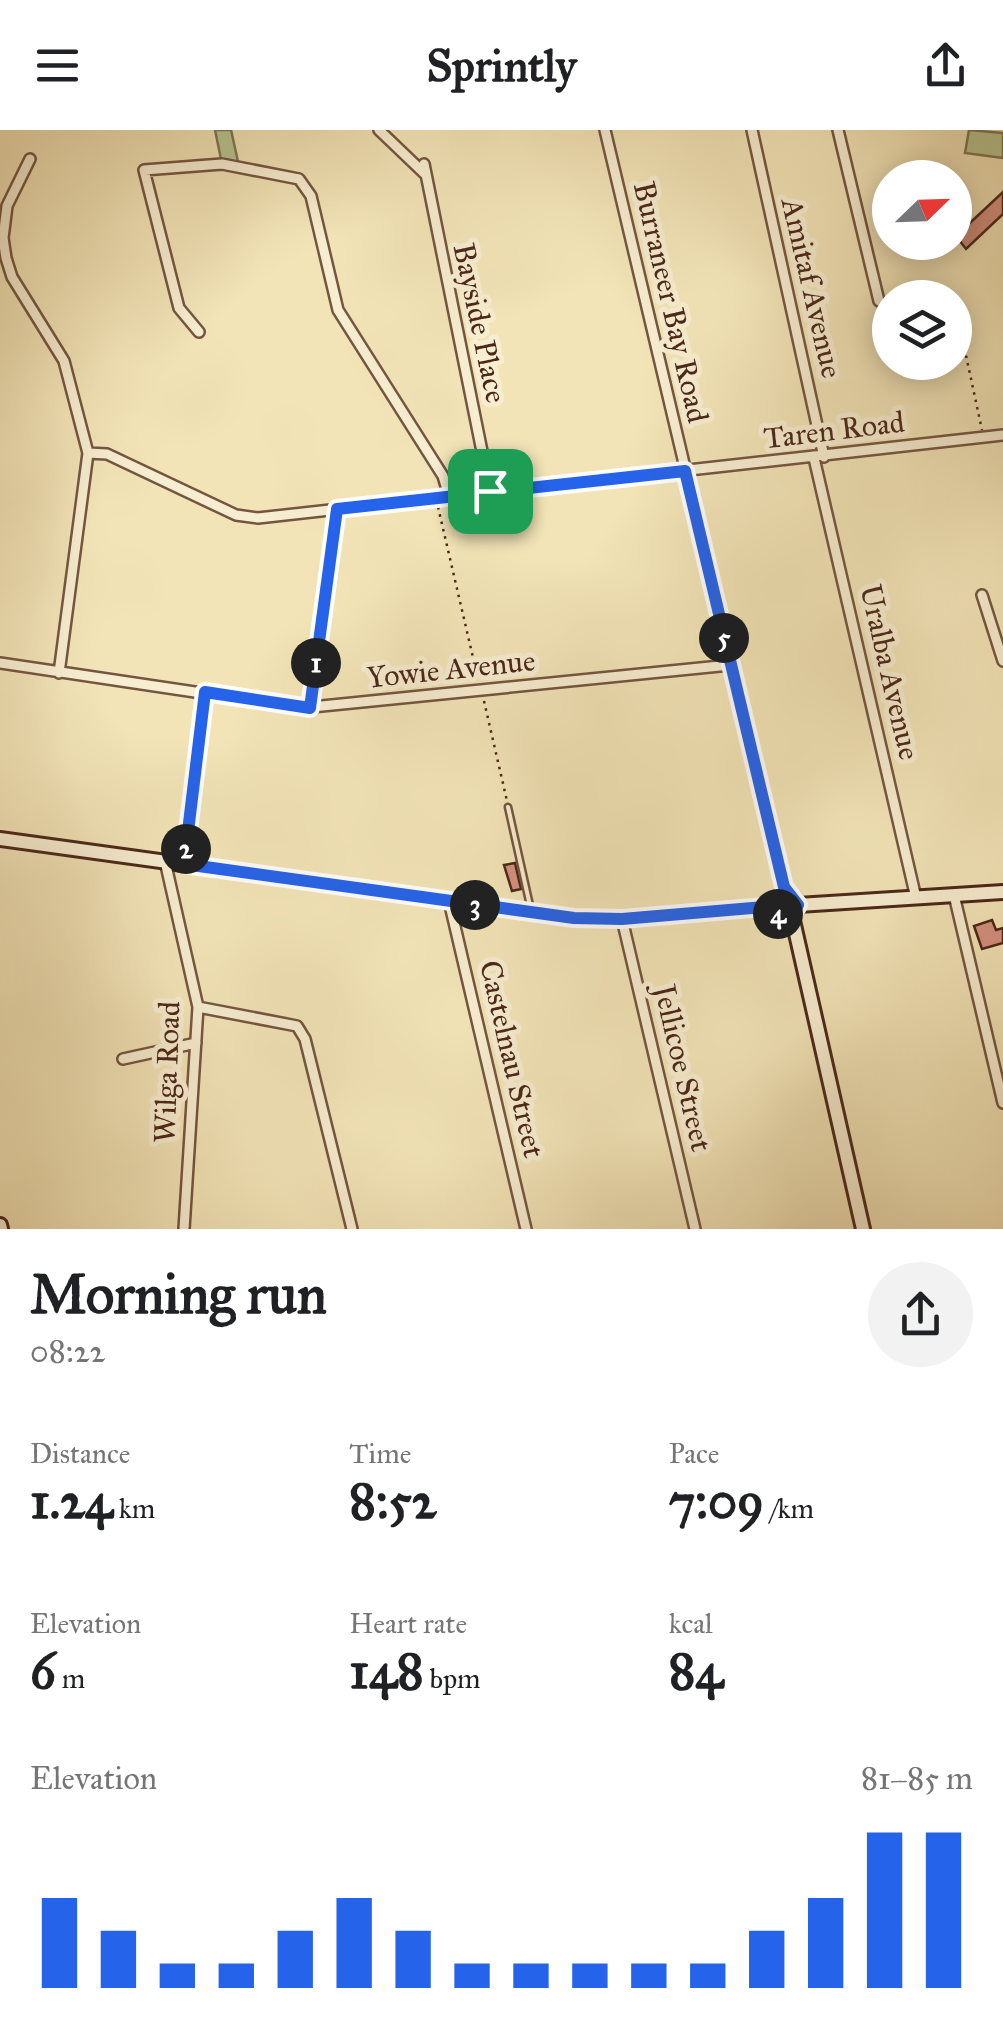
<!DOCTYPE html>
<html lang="en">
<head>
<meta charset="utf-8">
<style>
	body { margin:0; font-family:"IM FELL Great Primer",serif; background:#f2f2f2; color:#202124; height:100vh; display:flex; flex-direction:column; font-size:38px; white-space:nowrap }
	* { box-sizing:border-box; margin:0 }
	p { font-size:32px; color:#757577 }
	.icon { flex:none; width:55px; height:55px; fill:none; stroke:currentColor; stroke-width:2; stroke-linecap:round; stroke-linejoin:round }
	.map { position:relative; height:1099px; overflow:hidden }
	.panel { display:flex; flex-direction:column; background:#fff; flex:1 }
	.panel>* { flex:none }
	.needle { width:65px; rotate:67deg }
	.controls { position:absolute; left:872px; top:30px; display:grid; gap:20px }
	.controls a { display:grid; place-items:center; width:100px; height:100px; border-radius:50%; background:#fff; box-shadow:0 5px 25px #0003; font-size:50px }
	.pin { position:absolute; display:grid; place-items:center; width:85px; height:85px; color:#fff; margin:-42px; border-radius:20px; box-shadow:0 5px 15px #0006 }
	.km { position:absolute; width:50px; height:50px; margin:-25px; border-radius:50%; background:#222; color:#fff; font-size:28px; line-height:50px; text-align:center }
	.round { display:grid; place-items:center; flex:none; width:105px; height:105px; border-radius:52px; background:#f2f2f2 }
	.overview { display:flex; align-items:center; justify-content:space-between; height:170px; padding:0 30px }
	h1 { font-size:55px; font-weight:700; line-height:75px }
	.stats { display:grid; grid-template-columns:repeat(3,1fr); gap:15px; height:170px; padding:10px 30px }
	.stats div { display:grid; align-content:center }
	.stats b { font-size:50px; font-weight:700 }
	.stats small { font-size:28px; font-weight:400 }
	.stats p { font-size:28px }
	.chart { height:280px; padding:20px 30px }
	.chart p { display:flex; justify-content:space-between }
	.chart svg { width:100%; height:180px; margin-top:10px; stroke:#2563eb; stroke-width:6 }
	header { display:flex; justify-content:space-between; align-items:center; height:130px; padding:0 30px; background:#fff; font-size:45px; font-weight:700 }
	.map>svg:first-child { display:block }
	.green { fill:#b7c591; stroke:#807655; stroke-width:2.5 }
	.building { fill:#d49180; stroke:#4a2719; stroke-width:2.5 }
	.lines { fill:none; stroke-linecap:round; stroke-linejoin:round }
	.lane-casing { stroke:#745640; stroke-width:9 }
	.street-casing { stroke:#745640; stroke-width:14 }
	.secondary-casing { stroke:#4a2719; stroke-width:18 }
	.path { stroke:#4a2719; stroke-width:2.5; stroke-dasharray:2.5 5; stroke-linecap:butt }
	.lane { stroke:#f7edd0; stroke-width:4 }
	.street { stroke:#f7edd0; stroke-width:9 }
	.secondary { stroke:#f7edd0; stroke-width:12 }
	.route-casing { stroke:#fff; stroke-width:20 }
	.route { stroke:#2563eb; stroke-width:12 }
	.labels { text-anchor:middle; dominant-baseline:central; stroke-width:10; stroke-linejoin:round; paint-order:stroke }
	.street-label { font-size:30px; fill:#4a2719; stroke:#f7edd0 }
</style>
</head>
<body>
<header><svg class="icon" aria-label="menu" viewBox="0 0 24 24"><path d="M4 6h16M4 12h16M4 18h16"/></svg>Sprintly<svg class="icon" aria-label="share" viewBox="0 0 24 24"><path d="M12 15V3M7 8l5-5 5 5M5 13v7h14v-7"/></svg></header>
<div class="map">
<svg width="1003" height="1099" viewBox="0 0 1003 1099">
	<rect width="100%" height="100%" fill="#f2e4b7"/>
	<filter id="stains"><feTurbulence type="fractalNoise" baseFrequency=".002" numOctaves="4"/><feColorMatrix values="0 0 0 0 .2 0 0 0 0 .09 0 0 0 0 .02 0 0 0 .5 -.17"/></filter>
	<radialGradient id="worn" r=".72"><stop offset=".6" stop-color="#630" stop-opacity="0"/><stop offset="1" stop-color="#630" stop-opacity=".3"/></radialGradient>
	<!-- green -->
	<path class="green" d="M 215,0 L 231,0 L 239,36 L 222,34 Z
		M 969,0 L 1003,3 L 1003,28 L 965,23 Z"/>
	<!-- building -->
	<path class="building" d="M 1003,62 L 1003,84 L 966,119 L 956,106 Z
		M 515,733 L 521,759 L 512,761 L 504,735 Z
		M 992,790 L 996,800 L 1003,798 L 1003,813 L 982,819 L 974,796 Z"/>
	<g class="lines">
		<!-- lane casing -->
		<g class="lane-casing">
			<path id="lane" d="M 508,677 L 531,780"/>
		</g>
		<!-- street casing -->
		<g class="street-casing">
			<path id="street" d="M 379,0 L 425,44
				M 605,0 L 786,764
				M 752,0 L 824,327
				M 838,0 L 879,171
				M 30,29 L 7,76 L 3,108 L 6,128 L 12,147 L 64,231 L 88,323 L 59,543
				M 424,34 L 490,361
				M 199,202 L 179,178 L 144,40 L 222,34 L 299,49 L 311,66 L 338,180 L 443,346 L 449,366
				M 88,323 L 107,324 L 236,385 L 258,388 L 1003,305
				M 814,328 L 916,768
				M 982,465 L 1003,531
				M 0,533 L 302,578 L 730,535
				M 165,731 L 198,877 L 184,1099
				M 184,734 L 205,561
				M 954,765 L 1003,973
				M 449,771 L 526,1099
				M 622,789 L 695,1099
				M 198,877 L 297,896 L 305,909 L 352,1099
				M 123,929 L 196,913"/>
		</g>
		<!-- secondary casing -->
		<g class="secondary-casing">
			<path id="secondary" d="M 0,709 L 574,788 L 622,789 L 775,776
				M775 776a11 11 0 1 1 22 0a11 11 0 1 1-22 0Z
				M 798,775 L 1003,762
				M 792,786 L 863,1099
				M 0,1095 L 1,1099"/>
		</g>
		<!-- path -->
		<path class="path" d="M 955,192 L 959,193 L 982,300
			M 438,377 L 478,549
			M 312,565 L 336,390
			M 484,571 L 507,671"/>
		<!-- lane -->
		<use href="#lane" class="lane"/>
		<!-- street -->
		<use href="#street" class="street"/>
		<!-- secondary -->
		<use href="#secondary" class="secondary"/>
	</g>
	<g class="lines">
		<!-- route casing -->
		<g class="route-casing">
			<path id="route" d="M 685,341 L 784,757 L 798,775 L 792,786 L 781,786 L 775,776 L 622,789 L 574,788 L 184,734 L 205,562 L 310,578 L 337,379 Z"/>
		</g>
		<!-- route -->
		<use href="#route" class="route"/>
	</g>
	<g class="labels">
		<!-- street labels -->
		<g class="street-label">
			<text transform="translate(812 158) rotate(77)">Amitaf Avenue</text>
			<text transform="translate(671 172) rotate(77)">Burraneer Bay Road</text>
			<text transform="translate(480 193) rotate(78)">Bayside Place</text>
			<text transform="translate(834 300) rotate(-7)">Taren Road</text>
			<text transform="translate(451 539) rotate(-6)">Yowie Avenue</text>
			<text transform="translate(890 542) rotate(77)">Uralba Avenue</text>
			<text transform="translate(512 929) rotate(77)">Castelnau Street</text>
			<text transform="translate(683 938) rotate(77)">Jellicoe Street</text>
			<text transform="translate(167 942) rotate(-88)">Wilga Road</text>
		</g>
	</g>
	<rect width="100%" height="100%" filter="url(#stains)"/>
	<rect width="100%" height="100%" fill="url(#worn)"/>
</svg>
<div class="controls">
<a><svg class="needle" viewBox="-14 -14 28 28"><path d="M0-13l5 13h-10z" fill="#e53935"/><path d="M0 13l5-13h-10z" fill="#757577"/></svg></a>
<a><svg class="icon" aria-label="layers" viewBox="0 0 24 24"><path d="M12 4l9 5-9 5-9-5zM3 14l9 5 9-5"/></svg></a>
</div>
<div class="pin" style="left:490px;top:361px;background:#1e9e55"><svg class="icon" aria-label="arrive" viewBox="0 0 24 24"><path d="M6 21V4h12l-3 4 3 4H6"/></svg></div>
<b class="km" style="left:316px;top:533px">1</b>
<b class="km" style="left:186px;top:719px">2</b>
<b class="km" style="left:475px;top:775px">3</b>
<b class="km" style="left:778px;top:784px">4</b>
<b class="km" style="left:724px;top:508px">5</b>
</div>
<section class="panel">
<div class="overview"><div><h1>Morning run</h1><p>08:22</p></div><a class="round"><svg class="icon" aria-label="share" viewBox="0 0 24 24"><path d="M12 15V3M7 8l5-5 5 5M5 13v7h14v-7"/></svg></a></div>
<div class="stats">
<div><p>Distance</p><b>1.24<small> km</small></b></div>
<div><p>Time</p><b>8:52</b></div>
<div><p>Pace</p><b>7:09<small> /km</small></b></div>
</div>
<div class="stats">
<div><p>Elevation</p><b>6<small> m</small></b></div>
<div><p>Heart rate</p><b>148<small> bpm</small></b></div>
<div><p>kcal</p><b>84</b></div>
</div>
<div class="chart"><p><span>Elevation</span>81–85 m</p>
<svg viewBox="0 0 160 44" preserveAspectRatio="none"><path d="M5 44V22M15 44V30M25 44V38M35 44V38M45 44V30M55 44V22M65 44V30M75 44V38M85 44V38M95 44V38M105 44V38M115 44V38M125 44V30M135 44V22M145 44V6M155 44V6"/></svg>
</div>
</section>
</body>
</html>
